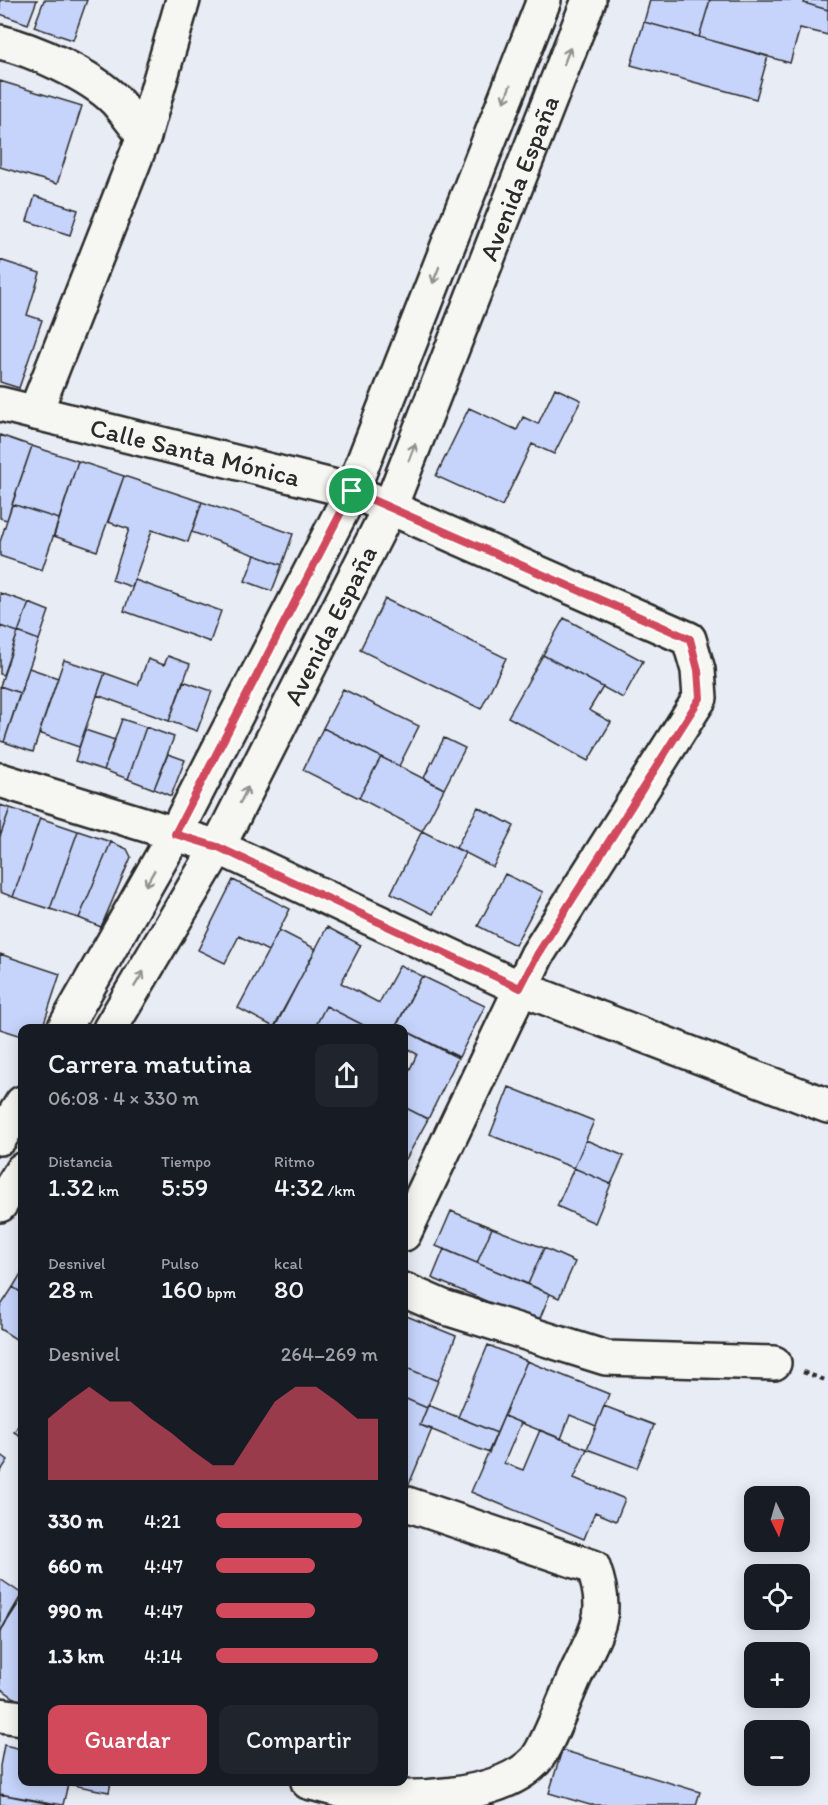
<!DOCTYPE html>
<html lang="es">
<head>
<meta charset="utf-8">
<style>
	body { margin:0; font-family:Itim,sans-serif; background:#20242c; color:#f1f3f6; height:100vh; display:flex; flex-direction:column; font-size:22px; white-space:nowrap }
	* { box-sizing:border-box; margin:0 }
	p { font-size:20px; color:#9ea1a6 }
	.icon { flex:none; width:33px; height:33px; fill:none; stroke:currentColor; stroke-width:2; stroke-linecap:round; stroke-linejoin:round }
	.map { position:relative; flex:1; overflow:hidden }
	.panel { position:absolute; left:18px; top:1024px; width:390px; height:762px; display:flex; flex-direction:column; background:#171b24; border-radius:12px; box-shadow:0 3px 15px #0003 }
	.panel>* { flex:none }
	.needle { width:39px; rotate:175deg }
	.buttons { position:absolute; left:744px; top:1486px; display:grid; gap:12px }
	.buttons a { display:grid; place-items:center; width:66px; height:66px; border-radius:12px; background:#171b24; box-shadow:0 3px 15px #0003; font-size:30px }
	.pin { position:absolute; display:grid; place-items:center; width:51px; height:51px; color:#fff; margin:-26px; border:3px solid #fff; border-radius:50%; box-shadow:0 2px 6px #0007 }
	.round { display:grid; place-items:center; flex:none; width:63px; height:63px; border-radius:12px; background:#20242c }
	.headline { display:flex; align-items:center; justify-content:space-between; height:102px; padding:0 30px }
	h1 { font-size:27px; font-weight:600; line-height:45px }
	.metrics { display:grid; grid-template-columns:repeat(3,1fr); gap:9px; height:102px; padding:6px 30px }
	.metrics div { display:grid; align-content:center }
	.metrics b { font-size:26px; font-weight:600 }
	.metrics small { font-size:16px; font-weight:400 }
	.metrics p { font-size:16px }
	.chart { height:168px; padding:12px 30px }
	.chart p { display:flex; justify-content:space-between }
	.chart svg { width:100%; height:108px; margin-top:6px; fill:#d1495b; opacity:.7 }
	.cta { display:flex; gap:12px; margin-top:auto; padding:12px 30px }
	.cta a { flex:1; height:69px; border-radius:12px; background:#d1495b; color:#fff; font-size:24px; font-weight:600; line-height:69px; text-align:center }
	.cta a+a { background:#20242c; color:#f1f3f6 }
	ul { padding:0 30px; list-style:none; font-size:20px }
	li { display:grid; grid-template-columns:96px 72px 1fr; align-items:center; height:45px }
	li i { height:15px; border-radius:8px; background:#d1495b }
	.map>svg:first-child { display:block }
	.building { fill:#c6d4fb; stroke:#2b2b2b; stroke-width:1.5 }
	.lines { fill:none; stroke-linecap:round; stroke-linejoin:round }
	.minor-casing { stroke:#2b2b2b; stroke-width:38 }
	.path { stroke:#2b2b2b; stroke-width:4; stroke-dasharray:4.5 4.5; stroke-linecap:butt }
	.minor { stroke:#f6f6f2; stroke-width:33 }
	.oneway { stroke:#90908e }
	.route-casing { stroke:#fff; stroke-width:12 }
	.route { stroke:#d1495b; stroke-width:8 }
	.labels { text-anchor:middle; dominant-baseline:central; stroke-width:4.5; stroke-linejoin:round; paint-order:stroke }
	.street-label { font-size:26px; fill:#2b2b2b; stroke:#f6f6f2 }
</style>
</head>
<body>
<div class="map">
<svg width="828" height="1805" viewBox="0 0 828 1805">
	<rect width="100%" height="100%" fill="#e8ecf5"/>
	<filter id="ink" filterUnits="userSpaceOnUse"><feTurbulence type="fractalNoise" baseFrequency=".0167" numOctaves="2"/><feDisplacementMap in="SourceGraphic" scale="12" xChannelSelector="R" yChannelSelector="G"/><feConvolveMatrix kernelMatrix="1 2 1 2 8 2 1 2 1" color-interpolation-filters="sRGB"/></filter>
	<g filter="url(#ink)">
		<!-- building -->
		<path class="building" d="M 0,0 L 37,0 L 28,24 L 0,14 Z
			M 44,0 L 87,0 L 73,40 L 34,27 Z
			M 650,0 L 710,0 L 699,37 L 644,22 Z
			M 710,0 L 805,0 L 804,3 L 828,10 L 828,35 L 800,28 L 790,63 L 699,37 Z
			M 805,0 L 828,0 L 828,10 L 804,3 Z
			M 644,22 L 768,56 L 756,99 L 631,65 Z
			M 0,81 L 82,106 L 57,184 L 0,167 Z
			M 35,196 L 78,210 L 70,235 L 27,221 Z
			M 0,260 L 40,273 L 27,315 L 42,320 L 19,388 L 0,382 Z
			M 555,388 L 581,400 L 554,454 L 532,444 L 502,506 L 436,476 L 469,408 L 517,430 L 523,417 L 538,424 Z
			M 0,435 L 32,446 L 7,520 L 0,518 Z
			M 32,446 L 78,461 L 59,519 L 12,504 Z
			M 78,461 L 124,476 L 97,551 L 54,536 Z
			M 124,476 L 202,502 L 188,542 L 152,530 L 132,587 L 112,580 L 129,529 L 108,522 Z
			M 202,502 L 293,534 L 282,565 L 192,532 Z
			M 12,504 L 59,519 L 42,570 L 0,556 L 0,542 Z
			M 255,555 L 282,565 L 272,591 L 245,581 Z
			M 135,580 L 221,611 L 210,642 L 124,611 Z
			M 0,593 L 29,603 L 18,632 L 0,626 Z
			M 385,599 L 506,658 L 481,709 L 360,650 Z
			M 29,603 L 49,611 L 39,640 L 18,632 Z
			M 564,618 L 643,661 L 623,698 L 543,655 Z
			M 0,626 L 18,632 L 3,675 L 0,674 Z
			M 18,632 L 39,640 L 20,693 L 0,686 Z
			M 543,655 L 603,687 L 589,710 L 611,722 L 588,761 L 508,717 Z
			M 168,656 L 190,664 L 169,721 L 97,695 L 105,673 L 138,685 L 148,659 L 164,665 Z
			M 64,660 L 105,673 L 79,747 L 39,733 Z
			M 29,668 L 58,678 L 33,752 L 4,742 Z
			M 183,681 L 212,691 L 197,731 L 169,721 Z
			M 0,686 L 20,693 L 4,742 L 0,741 Z
			M 343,689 L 419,726 L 399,766 L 323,728 Z
			M 122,719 L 146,727 L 128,779 L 104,770 Z
			M 146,727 L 174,737 L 154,789 L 128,779 Z
			M 323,728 L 381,757 L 359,798 L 303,770 Z
			M 85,730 L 115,740 L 104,770 L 75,761 Z
			M 444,738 L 465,748 L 444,789 L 424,778 Z
			M 168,754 L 185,760 L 171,796 L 154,789 Z
			M 381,757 L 444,789 L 422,831 L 359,798 Z
			M 0,805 L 10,808 L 0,837 Z
			M 478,807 L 514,826 L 493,867 L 456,848 Z
			M 10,808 L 40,818 L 13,897 L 0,892 L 0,837 Z
			M 40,818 L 78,831 L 50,909 L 13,897 Z
			M 78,831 L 111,842 L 79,918 L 50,909 Z
			M 422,831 L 465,853 L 433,914 L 391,893 Z
			M 111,842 L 127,849 L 131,857 L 101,927 L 79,918 Z
			M 505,874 L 543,892 L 515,945 L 478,926 Z
			M 233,880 L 290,909 L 268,951 L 239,936 L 225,963 L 198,950 Z
			M 327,927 L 361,945 L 341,983 L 379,1003 L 400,965 L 422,976 L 395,1029 L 371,1029 L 326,1006 L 314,1029 L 275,1027 Z
			M 279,930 L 316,949 L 274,1027 L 238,1008 Z
			M 0,954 L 60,974 L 42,1029 L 22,1029 L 22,1036 L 0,1029 Z
			M 422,976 L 485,1006 L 459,1057 L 396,1026 Z
			M 326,1006 L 371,1029 L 314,1029 Z
			M 404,1030 L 458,1058 L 428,1119 L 404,1107 L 404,1082 L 417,1054 L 404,1047 Z
			M 509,1087 L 594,1121 L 574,1168 L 490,1135 Z
			M 404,1107 L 428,1119 L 406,1159 L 404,1158 Z
			M 586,1140 L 624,1156 L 611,1184 L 574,1168 Z
			M 574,1168 L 611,1184 L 595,1223 L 557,1206 Z
			M 451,1211 L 492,1228 L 477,1263 L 436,1246 Z
			M 492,1228 L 544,1248 L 528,1284 L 477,1263 Z
			M 544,1248 L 575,1262 L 559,1298 L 528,1284 Z
			M 444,1249 L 550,1294 L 538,1323 L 432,1278 Z
			M 22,1272 L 22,1293 L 13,1287 Z
			M 13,1287 L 22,1293 L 22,1343 L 0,1329 L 0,1307 Z
			M 404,1315 L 456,1336 L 438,1381 L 404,1367 Z
			M 488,1345 L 527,1361 L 497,1433 L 458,1417 Z
			M 527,1361 L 609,1394 L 596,1426 L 570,1415 L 561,1439 L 504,1416 Z
			M 404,1367 L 438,1381 L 427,1408 L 404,1398 Z
			M 404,1398 L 427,1408 L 420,1425 L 432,1429 L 405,1494 Z
			M 428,1405 L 497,1433 L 489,1453 L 420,1425 Z
			M 604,1406 L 654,1425 L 637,1468 L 587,1449 Z
			M 504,1416 L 521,1423 L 504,1463 L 523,1470 L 540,1430 L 587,1449 L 574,1478 L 625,1499 L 616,1521 L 595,1512 L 584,1539 L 471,1492 Z
			M 22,1420 L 22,1437 L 14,1432 Z
			M 0,1454 L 8,1460 L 0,1472 Z
			M 0,1579 L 22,1594 L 0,1632 Z
			M 22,1598 L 22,1703 L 0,1688 L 0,1632 Z
			M 4,1745 L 22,1749 L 22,1782 L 111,1782 L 109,1792 L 68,1784 L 63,1805 L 0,1794 L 0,1766 Z
			M 562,1750 L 700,1792 L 696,1805 L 590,1805 L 549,1793 Z
			M 0,1794 L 55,1805 L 0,1805 Z"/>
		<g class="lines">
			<!-- minor casing -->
			<g class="minor-casing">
				<g id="minor">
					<path d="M 0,42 C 34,50 90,75 115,100 C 125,111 134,124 144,136"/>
					<path id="s1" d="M 0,404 L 352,491 L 689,639 L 698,670 L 700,698 L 537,955 L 404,1234"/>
					<path d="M 35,413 L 144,136 L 183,0"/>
					<path d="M 0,780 L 218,847 L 520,988 L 828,1106"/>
					<path d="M 64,1029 L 175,834 L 352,491 L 544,0"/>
					<path id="s2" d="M 110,1029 L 218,847 L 390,507 L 589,0"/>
					<path d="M 0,1138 L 22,1103"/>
					<path d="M 0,1205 L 22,1170"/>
					<path d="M 404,1290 L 443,1307 L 606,1358 L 774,1363"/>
					<path d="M 0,1715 L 22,1718"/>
					<path d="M 308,1782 C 324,1786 341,1791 357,1794 C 407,1801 499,1799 535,1761 C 547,1748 567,1693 576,1674 C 596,1630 611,1616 593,1567 L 404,1503"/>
				</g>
			</g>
			<!-- path -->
			<path class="path" d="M 803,1372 L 828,1381"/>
			<!-- minor -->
			<use href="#minor" class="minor"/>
		</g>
		<!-- one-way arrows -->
		<defs><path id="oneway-shaft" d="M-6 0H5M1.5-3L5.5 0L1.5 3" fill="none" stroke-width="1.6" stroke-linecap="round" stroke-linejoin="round" transform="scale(1.5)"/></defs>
		<g class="oneway">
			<use href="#oneway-shaft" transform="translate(567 56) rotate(-69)"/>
			<use href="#oneway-shaft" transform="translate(507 94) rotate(111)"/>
			<use href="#oneway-shaft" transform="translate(436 275) rotate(111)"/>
			<use href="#oneway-shaft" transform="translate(412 452) rotate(-69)"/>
			<use href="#oneway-shaft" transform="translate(244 795) rotate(-63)"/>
			<use href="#oneway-shaft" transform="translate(150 878) rotate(120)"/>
			<use href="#oneway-shaft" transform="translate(139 979) rotate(-59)"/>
		</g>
	</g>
	<g class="lines" filter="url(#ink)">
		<!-- route casing -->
		<g class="route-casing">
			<path id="route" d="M 352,491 L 690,639 L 698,670 L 700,698 L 537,955 L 520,988 L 218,847 L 175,834 Z"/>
		</g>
		<!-- route -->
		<use href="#route" class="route"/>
	</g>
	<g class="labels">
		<!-- street labels -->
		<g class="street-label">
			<text stroke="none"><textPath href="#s2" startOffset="946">Avenida España</textPath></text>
			<text stroke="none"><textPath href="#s1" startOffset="201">Calle Santa Mónica</textPath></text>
			<text stroke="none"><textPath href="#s2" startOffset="460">Avenida España</textPath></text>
		</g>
	</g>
</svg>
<div class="buttons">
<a><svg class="needle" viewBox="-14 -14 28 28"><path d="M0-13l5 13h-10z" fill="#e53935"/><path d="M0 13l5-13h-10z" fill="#9ea1a6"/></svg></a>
<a><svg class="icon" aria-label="locate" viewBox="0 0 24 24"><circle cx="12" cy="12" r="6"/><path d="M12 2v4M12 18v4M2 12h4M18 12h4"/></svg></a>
<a>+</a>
<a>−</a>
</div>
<div class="pin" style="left:352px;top:491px;background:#1e9e55"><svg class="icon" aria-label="arrive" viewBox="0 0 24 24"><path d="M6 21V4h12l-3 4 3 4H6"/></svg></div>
<section class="panel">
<div class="headline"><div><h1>Carrera matutina</h1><p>06:08 · 4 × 330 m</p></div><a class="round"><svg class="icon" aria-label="share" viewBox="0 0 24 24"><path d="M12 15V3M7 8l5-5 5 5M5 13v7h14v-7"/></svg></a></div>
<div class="metrics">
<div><p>Distancia</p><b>1.32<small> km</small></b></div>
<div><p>Tiempo</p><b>5:59</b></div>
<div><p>Ritmo</p><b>4:32<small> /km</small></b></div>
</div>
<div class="metrics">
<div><p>Desnivel</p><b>28<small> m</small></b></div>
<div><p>Pulso</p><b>160<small> bpm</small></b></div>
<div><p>kcal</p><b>80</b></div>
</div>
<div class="chart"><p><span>Desnivel</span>264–269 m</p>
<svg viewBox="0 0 160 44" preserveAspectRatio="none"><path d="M0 44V19L10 12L20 6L30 12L40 12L50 19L60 25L70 32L80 38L90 38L100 25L110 12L120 6L130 6L140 12L150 19L160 19V44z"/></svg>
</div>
<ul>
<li><b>330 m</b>4:21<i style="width:90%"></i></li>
<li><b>660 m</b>4:47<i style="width:61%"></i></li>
<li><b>990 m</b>4:47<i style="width:61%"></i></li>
<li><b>1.3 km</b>4:14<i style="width:100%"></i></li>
</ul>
<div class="cta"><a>Guardar</a><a>Compartir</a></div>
</section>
</div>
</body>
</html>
